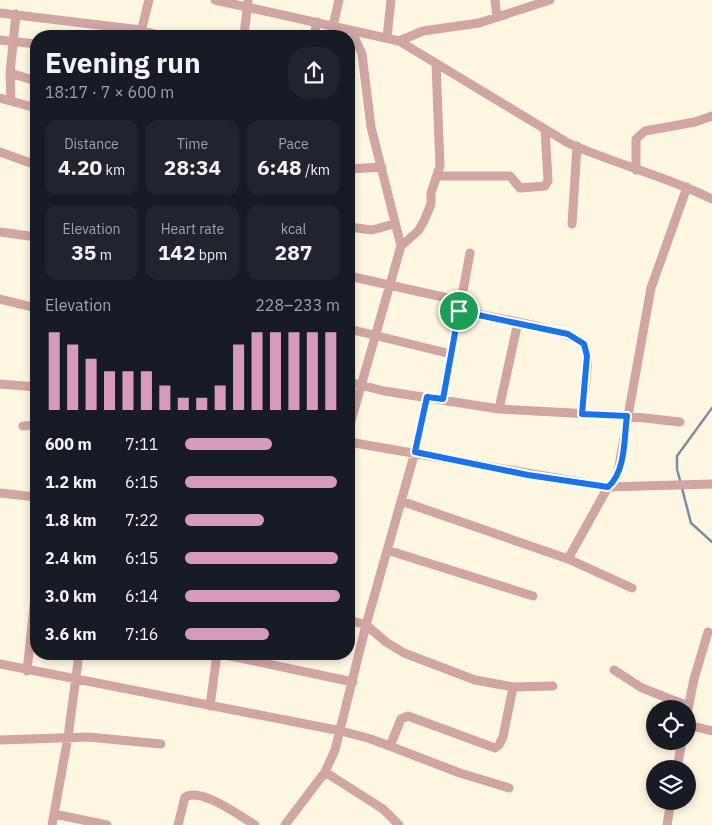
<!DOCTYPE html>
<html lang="en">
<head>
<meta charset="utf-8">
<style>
	body { margin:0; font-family:"IBM Plex Sans",sans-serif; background:#20242c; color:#f1f3f6; height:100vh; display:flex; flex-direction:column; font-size:19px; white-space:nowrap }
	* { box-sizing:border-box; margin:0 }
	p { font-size:16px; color:#9ea1a6 }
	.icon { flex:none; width:28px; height:28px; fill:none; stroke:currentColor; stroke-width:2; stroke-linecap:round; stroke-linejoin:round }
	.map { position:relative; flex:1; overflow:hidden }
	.sheet { position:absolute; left:30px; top:30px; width:325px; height:630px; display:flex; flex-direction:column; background:#171b24; border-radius:20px; box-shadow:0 2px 8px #0003 }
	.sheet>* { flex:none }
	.controls { position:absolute; left:646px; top:700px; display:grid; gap:10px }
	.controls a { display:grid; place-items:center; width:50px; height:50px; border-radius:50%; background:#171b24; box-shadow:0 2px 8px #0003; font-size:25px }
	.pin { position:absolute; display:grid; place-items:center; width:42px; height:42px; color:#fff; margin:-21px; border:2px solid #fff; border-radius:50%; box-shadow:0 1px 5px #0007 }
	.round { display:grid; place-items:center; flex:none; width:52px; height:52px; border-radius:20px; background:#20242c }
	.headline { display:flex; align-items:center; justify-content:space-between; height:85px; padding:0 15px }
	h1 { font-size:28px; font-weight:700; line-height:38px }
	.stats { display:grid; grid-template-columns:repeat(3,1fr); gap:8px; height:85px; padding:5px 15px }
	.stats div { display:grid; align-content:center; border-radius:12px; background:#20242c; text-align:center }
	.stats b { font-size:21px; font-weight:700 }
	.stats small { font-size:14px; font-weight:400 }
	.stats p { font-size:14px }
	.chart { height:140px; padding:10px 15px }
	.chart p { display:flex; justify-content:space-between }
	.chart svg { width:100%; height:90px; margin-top:5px; stroke:#d69aba; stroke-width:6 }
	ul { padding:0 15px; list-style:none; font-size:16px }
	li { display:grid; grid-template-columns:80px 60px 1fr; align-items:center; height:38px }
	li i { height:12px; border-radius:6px; background:#d69aba }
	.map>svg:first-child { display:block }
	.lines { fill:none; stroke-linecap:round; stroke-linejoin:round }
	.stream { stroke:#7890a0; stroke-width:2.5 }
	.minor { stroke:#d0a5a2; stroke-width:9 }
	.route-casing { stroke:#fff; stroke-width:10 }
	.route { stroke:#1a73e8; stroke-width:6 }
</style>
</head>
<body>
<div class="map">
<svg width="712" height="825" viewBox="0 0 712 825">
	<rect width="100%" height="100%" fill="#fdf6e1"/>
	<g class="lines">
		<!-- stream -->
		<path class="stream" d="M 712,408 L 677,456 L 677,469 L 691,523 L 712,542"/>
		<!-- minor -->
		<path class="minor" d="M 215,0 L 399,41 L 568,143 C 615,164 666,176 712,199
			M 495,0 L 497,17
			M 0,13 L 141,30 L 161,36
			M 16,14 L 10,73 L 36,81
			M 333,26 L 339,0
			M 140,36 L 149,0
			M 244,36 L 248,0
			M 314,36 L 317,22
			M 387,37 L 391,0
			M 0,40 L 36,44
			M 399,41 L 423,31 L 479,23 L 550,0
			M 10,73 L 11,100
			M 0,98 L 36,108
			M 0,152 L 36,165
			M 349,169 L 382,167
			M 636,170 L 636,139 L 645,131 L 695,122 L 712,116
			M 438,176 L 510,176 L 520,188 L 545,186 L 548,181 L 545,129
			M 572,224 L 577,146
			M 349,227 L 372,230 L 394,224
			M 0,232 L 36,237
			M 401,246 L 418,231 L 424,221 L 431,204 L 431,193 L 440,166 L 436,64
			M 349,276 L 461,301
			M 0,299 L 36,308
			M 459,311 C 480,315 582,330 586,349 C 590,366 583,396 582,414
			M 349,329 L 451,354
			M 349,382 L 384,391 L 499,409 L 627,416 L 680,422
			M 0,384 L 36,387
			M 443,399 L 470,253
			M 499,409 L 518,322
			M 23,426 L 36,425
			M 349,428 L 401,246 L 371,127 L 362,54 L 351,30
			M 349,442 L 608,487 L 712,484
			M 0,493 L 36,497
			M 401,501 L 568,559 L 632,588
			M 387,550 L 533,596
			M 568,559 L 608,487 L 617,477 L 651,288 L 687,187
			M 349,620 L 366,625 L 386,642 L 404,653 L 475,680 L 513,687 L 553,686
			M 221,654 L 353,682
			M 0,664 L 341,731 L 371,739 L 460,773 L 509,788
			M 614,670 L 642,688 L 688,706
			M 27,671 L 36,588
			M 210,706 L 217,654
			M 688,709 L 694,679 L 708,632
			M 688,725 L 712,731
			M 0,740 L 88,737 L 161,744
			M 390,746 L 401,719 L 408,716 L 495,748 L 499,745 L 503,737 L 513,687
			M 677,769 L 682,741
			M 325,772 L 383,809 L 399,825
			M 54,814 L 107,825
			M 52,825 L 68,737 L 79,654
			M 178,825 L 185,797 C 201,787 240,816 255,825
			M 285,825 L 325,772 L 335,750 L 366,625 L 415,452 L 427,397
			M 667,825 L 671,801"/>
	</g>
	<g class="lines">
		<!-- route casing -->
		<g class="route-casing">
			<path id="route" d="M 459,311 L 568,334 L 584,344 L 587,356 L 582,414 L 627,416 C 624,437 626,472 608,487 L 528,475 L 415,452 L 427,397 L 443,399 Z"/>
		</g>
		<!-- route -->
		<use href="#route" class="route"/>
	</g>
</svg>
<div class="controls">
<a><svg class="icon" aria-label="locate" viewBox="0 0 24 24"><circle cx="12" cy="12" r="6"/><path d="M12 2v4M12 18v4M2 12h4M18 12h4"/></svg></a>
<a><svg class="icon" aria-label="layers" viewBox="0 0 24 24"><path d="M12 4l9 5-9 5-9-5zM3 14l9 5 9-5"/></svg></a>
</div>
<div class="pin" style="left:459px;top:311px;background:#1e9e55"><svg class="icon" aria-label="arrive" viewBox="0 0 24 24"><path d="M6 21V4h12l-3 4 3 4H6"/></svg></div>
<section class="sheet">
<div class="headline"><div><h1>Evening run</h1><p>18:17 · 7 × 600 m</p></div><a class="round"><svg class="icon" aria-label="share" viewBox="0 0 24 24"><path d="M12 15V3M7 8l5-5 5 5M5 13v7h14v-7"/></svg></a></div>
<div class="stats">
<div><p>Distance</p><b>4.20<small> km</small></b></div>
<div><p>Time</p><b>28:34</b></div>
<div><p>Pace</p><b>6:48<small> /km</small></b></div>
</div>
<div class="stats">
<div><p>Elevation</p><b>35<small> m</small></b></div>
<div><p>Heart rate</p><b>142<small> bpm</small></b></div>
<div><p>kcal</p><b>287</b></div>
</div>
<div class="chart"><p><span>Elevation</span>228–233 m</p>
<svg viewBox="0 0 160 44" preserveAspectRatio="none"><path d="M5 44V6M15 44V12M25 44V19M35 44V25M45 44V25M55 44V25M65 44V32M75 44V38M85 44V38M95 44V32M105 44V12M115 44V6M125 44V6M135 44V6M145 44V6M155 44V6"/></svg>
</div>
<ul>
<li><b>600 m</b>7:11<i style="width:56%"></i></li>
<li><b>1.2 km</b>6:15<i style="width:98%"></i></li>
<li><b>1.8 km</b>7:22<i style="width:51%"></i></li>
<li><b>2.4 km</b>6:15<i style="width:99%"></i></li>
<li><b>3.0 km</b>6:14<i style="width:100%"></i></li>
<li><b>3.6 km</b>7:16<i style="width:54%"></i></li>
</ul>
</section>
</div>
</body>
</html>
